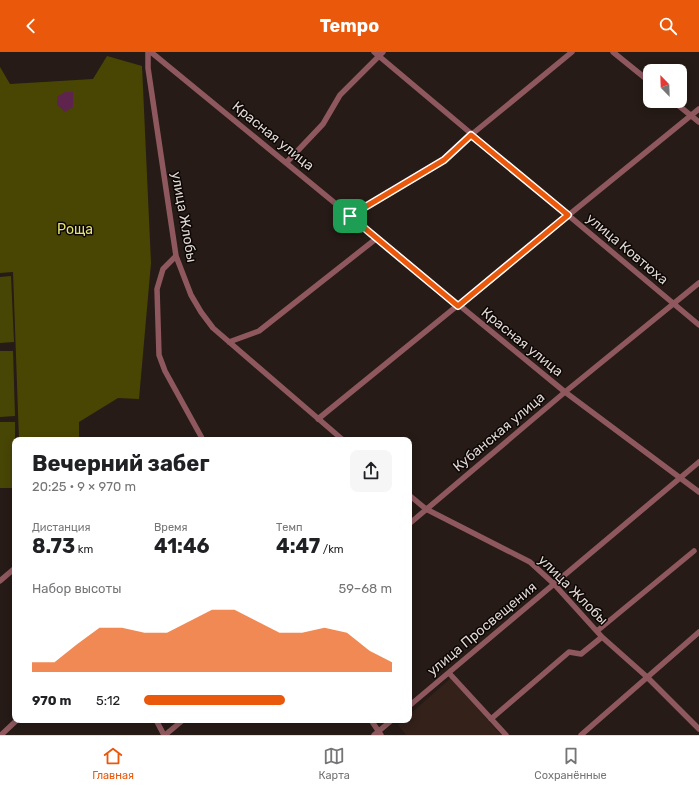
<!DOCTYPE html>
<html lang="ru">
<head>
<meta charset="utf-8">
<style>
	body { margin:0; font-family:Rubik,sans-serif; background:#f6f6f6; color:#202124; height:100vh; display:flex; flex-direction:column; font-size:15px; white-space:nowrap }
	* { box-sizing:border-box; margin:0 }
	p { font-size:13px; color:#757577 }
	.icon { flex:none; width:22px; height:22px; fill:none; stroke:currentColor; stroke-width:2; stroke-linecap:round; stroke-linejoin:round }
	.map { position:relative; flex:1; overflow:hidden }
	.details { position:absolute; left:12px; top:385px; width:400px; height:286px; display:flex; flex-direction:column; background:#fff; border-radius:8px; box-shadow:0 2px 10px #0003 }
	.details>* { flex:none }
	.needle { width:26px; rotate:337deg }
	.tools { position:absolute; left:643px; top:12px; display:grid; gap:8px }
	.tools a { display:grid; place-items:center; width:44px; height:44px; border-radius:8px; background:#fff; box-shadow:0 2px 10px #0003; font-size:20px }
	.pin { position:absolute; display:grid; place-items:center; width:34px; height:34px; color:#fff; margin:-17px; border-radius:8px; box-shadow:0 2px 6px #0006 }
	.round { display:grid; place-items:center; flex:none; width:42px; height:42px; border-radius:8px; background:#f6f6f6 }
	.headline { display:flex; align-items:center; justify-content:space-between; height:68px; padding:0 20px }
	h1 { font-size:22px; font-weight:700; line-height:30px }
	.metrics { display:grid; grid-template-columns:repeat(3,1fr); gap:6px; height:68px; padding:4px 20px }
	.metrics div { display:grid; align-content:center }
	.metrics b { font-size:20px; font-weight:700 }
	.metrics small { font-size:11px; font-weight:400 }
	.metrics p { font-size:11px }
	.chart { height:112px; padding:8px 20px }
	.chart p { display:flex; justify-content:space-between }
	.chart svg { width:100%; height:72px; margin-top:4px; fill:#ea580c; opacity:.7 }
	ul { padding:0 20px; list-style:none; font-size:13px }
	li { display:grid; grid-template-columns:64px 48px 1fr; align-items:center; height:30px }
	li i { height:10px; border-radius:5px; background:#ea580c }
	header { display:flex; justify-content:space-between; align-items:center; height:52px; padding:0 20px; background:#ea580c; color:#fff; font-size:18px; font-weight:700 }
	.tab-bar { display:flex; justify-content:space-around; align-items:center; height:56px; border-top:1px solid #e0e0e0; background:#fff; font-size:11px; color:#757577 }
	.tab-bar a { display:grid; justify-items:center; gap:2px }
	.tab-bar .current { color:#ea580c }
	.map>svg:first-child { display:block }
	.built { fill:#33211a }
	.green { fill:#484605 }
	.forest { fill:#494604 }
	.water { fill:#5e244e }
	.lines { fill:none; stroke-linecap:round; stroke-linejoin:round }
	.minor { stroke:#8f585f; stroke-width:5.5 }
	.route-casing { stroke:#fff; stroke-width:8 }
	.route { stroke:#ea580c; stroke-width:5 }
	.labels { text-anchor:middle; dominant-baseline:central; stroke-width:3; stroke-linejoin:round; paint-order:stroke }
	.street-label { font-size:14px; fill:#dfd7d3; stroke:#0c0705 }
	.park-label { font-size:14px; fill:#e4e175; stroke:#0c0705 }
</style>
</head>
<body>
<header><svg class="icon" aria-label="back" viewBox="0 0 24 24"><path d="M15 5l-7 7 7 7"/></svg>Tempo<svg class="icon" aria-label="search" viewBox="0 0 24 24"><circle cx="10" cy="10" r="6"/><path d="M15 15l6 6"/></svg></header>
<div class="map">
<svg width="699" height="683" viewBox="0 0 699 683">
	<rect width="100%" height="100%" fill="#261b16"/>
	<!-- built -->
	<path class="built" d="M 451,626 L 501,683 L 406,683 L 398,673 L 403,668 L 409,668 L 409,663 Z"/>
	<!-- green -->
	<path class="green" d="M 11,224 L 14,290 L 0,291 L 0,225 Z
		M 0,299 L 13,299 L 15,364 L 0,365 Z
		M 0,370 L 15,370 L 15,436 L 0,436 Z"/>
	<!-- forest -->
	<path class="forest" d="M 107,4 L 142,14 L 151,211 L 139,347 L 118,346 L 79,370 L 79,388 L 19,388 L 13,220 L 0,221 L 0,15 L 10,32 L 93,27 Z"/>
	<!-- water -->
	<path class="water" d="M 65,40 L 73,40 L 73,55 L 65,60 L 57,53 L 57,45 Z"/>
	<g class="lines">
		<!-- minor -->
		<path class="minor" d="M 148,0 L 148,16 L 176,204 L 191,243 L 201,260 L 213,276 L 343,388
			M 151,0 L 565,340 L 699,440
			M 374,0 L 699,273
			M 613,0 L 650,30
			M 673,49 L 699,70
			M 286,111 L 323,72 L 340,43 L 383,0
			M 350,164 L 444,108 L 471,83 L 572,0
			M 176,204 L 163,217 L 157,237 L 159,303 L 165,319 L 203,388
			M 229,290 L 259,279 L 377,186
			M 318,367 L 699,57
			M 409,443 L 426,457 L 530,510 L 554,532 L 602,585 L 647,625 L 699,677
			M 409,472 L 565,340 L 699,231
			M 0,529 L 15,516
			M 597,579 L 694,499
			M 449,621 L 506,683
			M 409,654 L 699,410
			M 491,667 L 569,600 L 581,602 L 602,585
			M 156,668 L 164,683
			M 371,668 L 381,683
			M 1,683 L 17,668
			M 165,683 L 183,668
			M 374,683 L 392,668
			M 581,683 L 699,580"/>
	</g>
	<g class="lines">
		<!-- route casing -->
		<g class="route-casing">
			<path id="route" d="M 471,83 L 568,163 L 458,254 L 350,164 L 444,108 Z"/>
		</g>
		<!-- route -->
		<use href="#route" class="route"/>
	</g>
	<g class="labels">
		<!-- street labels -->
		<g class="street-label">
			<text transform="translate(273 84) rotate(39)">Красная улица</text>
			<text transform="translate(184 165) rotate(80)">улица Жлобы</text>
			<text transform="translate(627 197) rotate(40)">улица Ковтюха</text>
			<text transform="translate(522 290) rotate(39)">Красная улица</text>
			<text transform="translate(499 380) rotate(-40)">Кубанская улица</text>
			<text transform="translate(573 538) rotate(45)">улица Жлобы</text>
			<text transform="translate(482 577) rotate(-40)">улица Просвещения</text>
		</g>
		<!-- park labels -->
		<g class="park-label">
			<text x="75" y="177">Роща</text>
		</g>
	</g>
</svg>
<div class="tools">
<a><svg class="needle" viewBox="-14 -14 28 28"><path d="M0-13l5 13h-10z" fill="#e53935"/><path d="M0 13l5-13h-10z" fill="#757577"/></svg></a>
</div>
<div class="pin" style="left:350px;top:164px;background:#1e9e55"><svg class="icon" aria-label="arrive" viewBox="0 0 24 24"><path d="M6 21V4h12l-3 4 3 4H6"/></svg></div>
<section class="details">
<div class="headline"><div><h1>Вечерний забег</h1><p>20:25 · 9 × 970 m</p></div><a class="round"><svg class="icon" aria-label="share" viewBox="0 0 24 24"><path d="M12 15V3M7 8l5-5 5 5M5 13v7h14v-7"/></svg></a></div>
<div class="metrics">
<div><p>Дистанция</p><b>8.73<small> km</small></b></div>
<div><p>Время</p><b>41:46</b></div>
<div><p>Темп</p><b>4:47<small> /km</small></b></div>
</div>
<div class="chart"><p><span>Набор высоты</span>59–68 m</p>
<svg viewBox="0 0 160 44" preserveAspectRatio="none"><path d="M0 44V38L10 38L20 27L30 17L40 17L50 20L60 20L70 13L80 6L90 6L100 13L110 20L120 20L130 17L140 20L150 31L160 38V44z"/></svg>
</div>
<ul>
<li><b>970 m</b>5:12<i style="width:57%"></i></li>
</ul>
</section>
</div>
<nav class="tab-bar">
<a class="current"><svg class="icon" aria-label="home" viewBox="0 0 24 24"><path d="M3 11l9-7 9 7M6 9v11h12V9"/></svg>Главная</a>
<a><svg class="icon" aria-label="map" viewBox="0 0 24 24"><path d="M3 6l6-2 6 2 6-2v14l-6 2-6-2-6 2zM9 4v14M15 6v14"/></svg>Карта</a>
<a><svg class="icon" aria-label="saved" viewBox="0 0 24 24"><path d="M7 4h10v16l-5-4-5 4z"/></svg>Сохранённые</a>
</nav>
</body>
</html>
